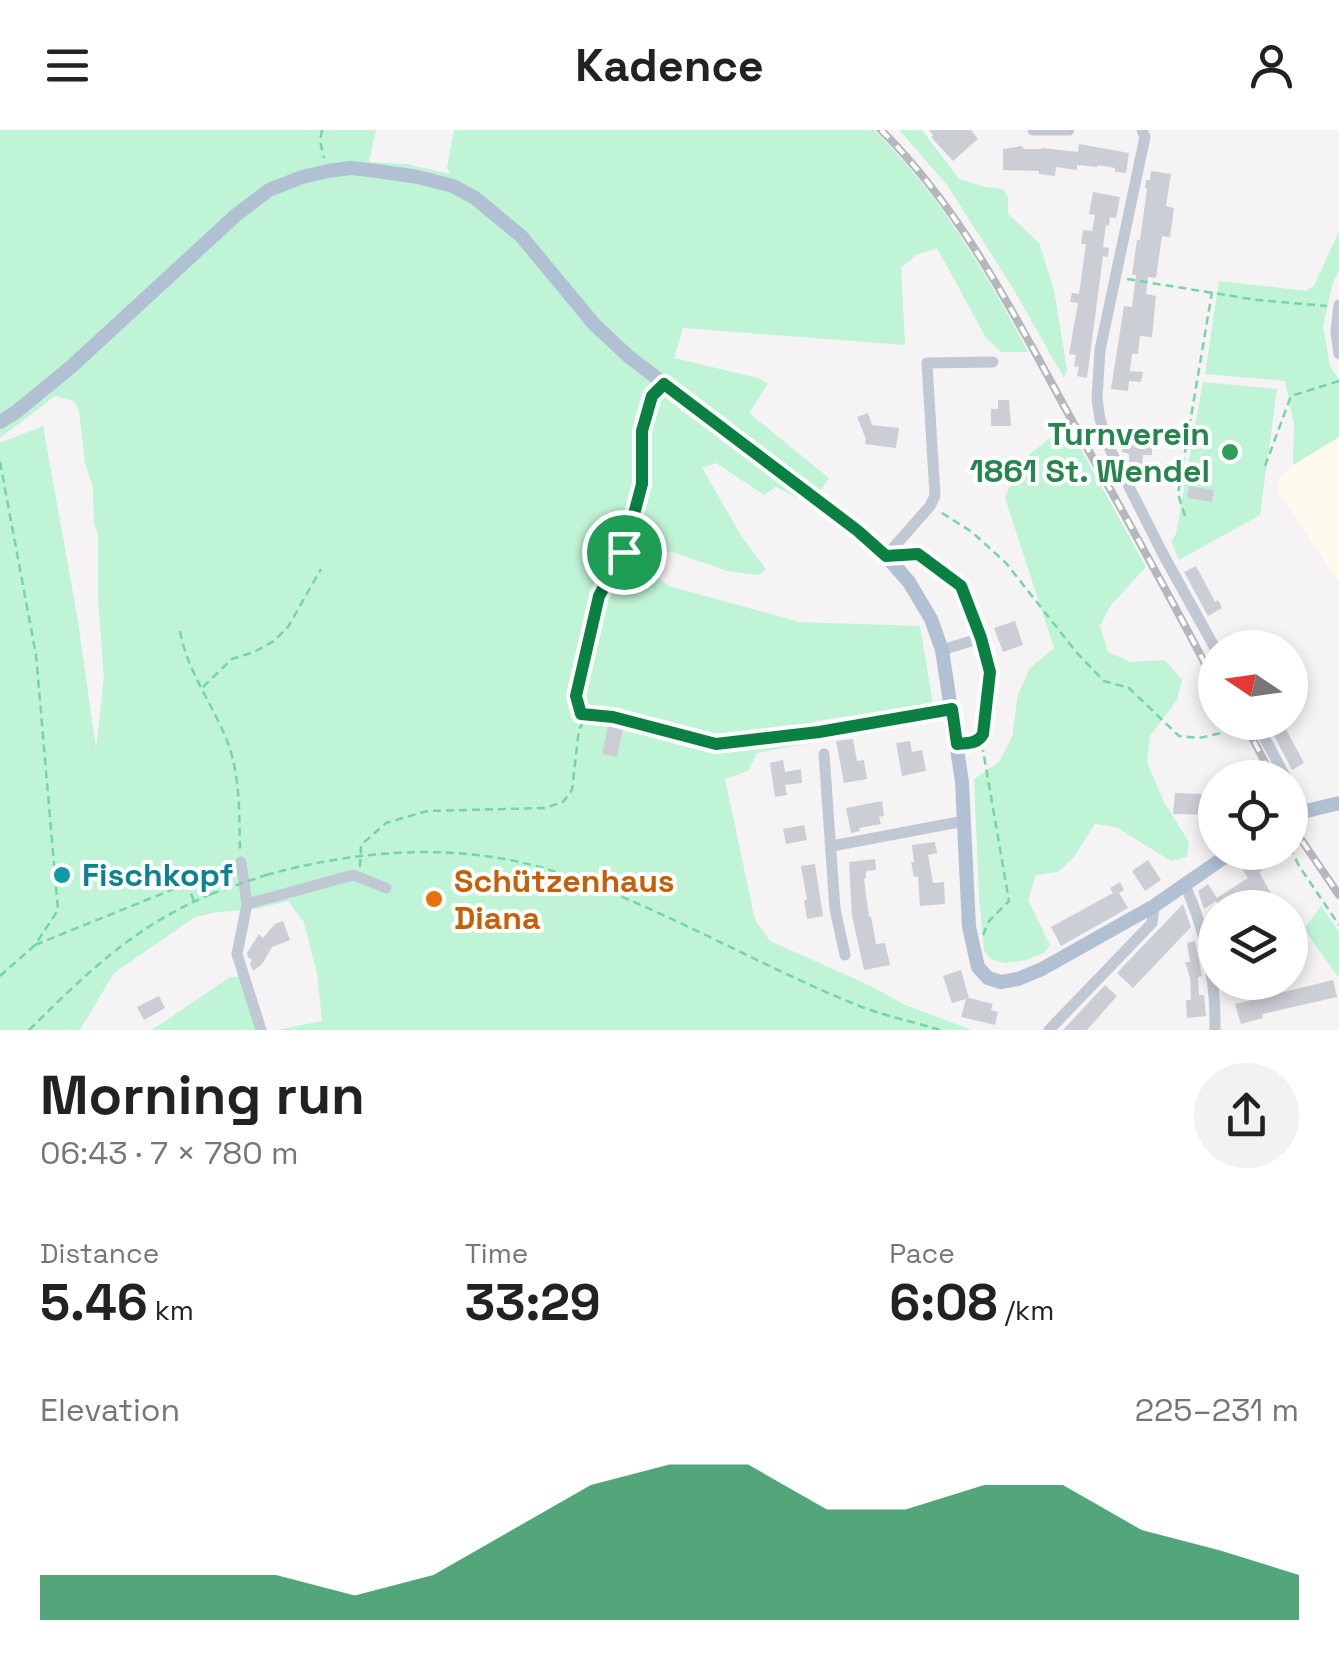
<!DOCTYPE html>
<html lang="en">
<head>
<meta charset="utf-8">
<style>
	body { margin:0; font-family:"Space Grotesk",sans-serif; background:#f2f2f2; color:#222; height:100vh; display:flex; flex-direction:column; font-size:38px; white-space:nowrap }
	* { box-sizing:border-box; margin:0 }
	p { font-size:32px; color:#767676 }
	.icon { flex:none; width:55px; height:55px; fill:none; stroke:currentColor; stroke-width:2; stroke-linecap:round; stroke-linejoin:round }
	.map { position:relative; height:900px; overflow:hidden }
	.panel { display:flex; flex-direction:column; background:#fff; flex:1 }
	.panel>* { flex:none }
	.needle { width:65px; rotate:283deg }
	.controls { position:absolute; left:1198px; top:500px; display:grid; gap:20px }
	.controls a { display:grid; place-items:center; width:110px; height:110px; border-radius:50%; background:#fff; box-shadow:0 5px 15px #0003; font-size:50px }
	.pin { position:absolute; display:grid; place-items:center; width:85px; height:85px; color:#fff; margin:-42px; border:5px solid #fff; border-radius:50%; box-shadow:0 2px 10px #0007 }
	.round { display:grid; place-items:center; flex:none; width:105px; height:105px; border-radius:52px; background:#f2f2f2 }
	.summary { display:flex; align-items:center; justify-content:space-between; height:170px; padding:0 40px }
	h1 { font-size:55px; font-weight:700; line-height:75px }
	.stats { display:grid; grid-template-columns:repeat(3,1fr); gap:15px; height:170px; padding:10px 40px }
	.stats div { display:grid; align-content:center }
	.stats b { font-size:50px; font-weight:700 }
	.stats small { font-size:28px; font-weight:400 }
	.stats p { font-size:28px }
	.chart { height:280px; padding:20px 40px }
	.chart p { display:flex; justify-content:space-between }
	.chart svg { width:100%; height:180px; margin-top:10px; fill:#0b8043; opacity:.7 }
	header { display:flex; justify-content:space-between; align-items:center; height:130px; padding:0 40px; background:#fff; font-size:45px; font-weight:700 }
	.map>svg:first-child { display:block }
	.commercial { fill:#fefaee }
	.green { fill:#c0f4d6 }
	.building { fill:#ccced5 }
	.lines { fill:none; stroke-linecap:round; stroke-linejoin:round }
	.path { stroke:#74d5aa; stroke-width:2.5; stroke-dasharray:8 5; stroke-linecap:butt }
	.minor { stroke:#c0c9d3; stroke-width:11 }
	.major { stroke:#b1c1d3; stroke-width:14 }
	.rail-casing { stroke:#b4b7bd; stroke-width:8 }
	.rail { stroke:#fff; stroke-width:4; stroke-dasharray:11; stroke-linecap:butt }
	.path-bridge { stroke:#74d5aa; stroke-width:2.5; stroke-dasharray:8 5; stroke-linecap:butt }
	.route-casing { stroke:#fff; stroke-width:20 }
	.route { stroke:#0b8043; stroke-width:12 }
	.leisure-dot { fill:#2e9e5b; stroke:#fff; stroke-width:4 }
	.culture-dot { fill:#0f9aa8; stroke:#fff; stroke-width:4 }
	.food-dot { fill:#e8710a; stroke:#fff; stroke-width:4 }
	.labels { text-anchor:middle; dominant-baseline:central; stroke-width:8; stroke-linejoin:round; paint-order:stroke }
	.leisure-label { font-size:32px; font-weight:bold; fill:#27864d; stroke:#fff; text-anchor:end }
	.culture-label { font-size:32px; font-weight:bold; fill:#0d838f; stroke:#fff; text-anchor:start }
	.food-label { font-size:32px; font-weight:bold; fill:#c56008; stroke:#fff; text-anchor:start }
</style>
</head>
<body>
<header><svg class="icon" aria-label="menu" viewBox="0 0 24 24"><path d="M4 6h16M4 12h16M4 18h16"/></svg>Kadence<svg class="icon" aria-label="person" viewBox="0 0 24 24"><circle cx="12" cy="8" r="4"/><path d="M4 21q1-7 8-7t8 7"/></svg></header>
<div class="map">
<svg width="1339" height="900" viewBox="0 0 1339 900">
	<rect width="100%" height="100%" fill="#f5f3f3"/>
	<!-- commercial -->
	<path class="commercial" d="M 1339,307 L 1339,454 L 1278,362 L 1278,349 L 1293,335 Z"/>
	<!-- green -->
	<path class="green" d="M 0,0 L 376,0 L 369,32 L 406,34 L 450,44 L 447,37 L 454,0 L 874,0 C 939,63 986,143 1028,222 L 1001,222 L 986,208 L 937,118 L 916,125 L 901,138 L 905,215 L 683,198 L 674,228 L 758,248 L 768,254 L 749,283 L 829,348 L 811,375 L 776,357 L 764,365 L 716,333 L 702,338 L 742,407 L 766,439 L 758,445 L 727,441 L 670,421 L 657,431 L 657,447 L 669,456 L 799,492 L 920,496 L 933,573 L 816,591 L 816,612 L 757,623 L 748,641 L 725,649 L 755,790 L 770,811 L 873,857 L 905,875 L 972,900 L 277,900 L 322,891 L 317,843 L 304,792 L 288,771 L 256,779 L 218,782 L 195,787 L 114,843 L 80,900 L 0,900 L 0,313 L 43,296 L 78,491 L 96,619 L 104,548 L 98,469 L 98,405 L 94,393 L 93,357 L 85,333 L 79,281 L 74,271 L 55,266 L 0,308 Z
		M 899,0 L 922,0 L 959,49 L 985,57 L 1003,59 L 1008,68 L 1008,84 L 1039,113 L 1054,160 L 1067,240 L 1064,248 L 1011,155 L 947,55 Z
		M 1339,101 L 1339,140 L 1333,152 L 1323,196 L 1330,236 L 1339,250 L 1339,307 L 1293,335 L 1294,295 L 1285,251 L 1205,244 L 1219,151 L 1306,161 L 1314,156 Z
		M 1203,252 L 1277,259 L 1260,385 L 1179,430 L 1171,411 L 1176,404 Z
		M 1067,294 L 1146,437 L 1111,475 L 1100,496 L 1108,522 L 1131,532 L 1165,530 L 1182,550 L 1177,570 L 1150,606 L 1147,632 L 1164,672 L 1189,712 L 1187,727 L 1171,731 L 1116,697 L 1095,694 L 1073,728 L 1058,742 L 1036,745 L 1028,770 L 1050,815 L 1044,823 L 1027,830 L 1005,833 L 991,829 L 984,821 L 979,767 L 974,649 L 999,632 L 1012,607 L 1018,564 L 1030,538 L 1054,518 L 1005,368 L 1018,334 Z
		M 1321,776 L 1339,802 L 1339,848 L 1304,799 Z
		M 230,847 L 249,847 L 266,900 L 152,900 Z"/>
	<!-- building -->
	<path class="building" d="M 929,0 L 971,0 L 978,9 L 953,31 L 931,7 L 933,5 Z
		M 1079,14 L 1129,23 L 1126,43 L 1115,42 L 1115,38 L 1098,35 L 1097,37 L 1077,35 L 1077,40 L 1056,37 L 1055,46 L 1039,44 L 1039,41 L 1003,40 L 1003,19 L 1022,16 L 1024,19 L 1042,19 L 1042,18 L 1078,22 Z
		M 1151,41 L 1171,44 L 1166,76 L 1174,78 L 1170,107 L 1162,106 L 1156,148 L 1148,147 L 1146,164 L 1156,166 L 1152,207 L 1140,206 L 1138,224 L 1132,224 L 1130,241 L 1143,242 L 1141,252 L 1129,251 L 1128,261 L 1111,259 L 1124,176 L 1132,177 L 1136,145 L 1132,145 L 1136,116 L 1137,110 L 1140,110 L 1147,59 L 1145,58 L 1146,50 L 1150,50 Z
		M 1093,62 L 1120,67 L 1116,88 L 1110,87 L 1109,96 L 1106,95 L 1103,117 L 1109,118 L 1108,127 L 1103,126 L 1087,248 L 1077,246 L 1079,237 L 1074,236 L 1076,225 L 1069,224 L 1078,173 L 1070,172 L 1072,163 L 1079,164 L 1086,114 L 1081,114 L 1083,100 L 1092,101 L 1095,85 L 1089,84 Z
		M 998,270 L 1009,270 L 1011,296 L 991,296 L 991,279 L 998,279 Z
		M 868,283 L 872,295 L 899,298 L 896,318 L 865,314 L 866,309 L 857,287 Z
		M 1143,311 L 1152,312 L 1152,325 L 1143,325 L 1142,342 L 1132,341 L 1129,335 L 1129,324 L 1122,322 L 1122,313 L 1143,314 Z
		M 1189,356 L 1214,360 L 1212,372 L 1187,368 Z
		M 1196,436 L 1215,472 L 1218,470 L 1222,478 L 1208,486 L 1184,442 Z
		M 1015,491 L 1023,515 L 1003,522 L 994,498 Z
		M 1267,592 L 1282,592 L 1304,633 L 1292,640 Z
		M 608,595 L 623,598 L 617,627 L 602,624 Z
		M 853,609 L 857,631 L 864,630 L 867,649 L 844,653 L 836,611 Z
		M 910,611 L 912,622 L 922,620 L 926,641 L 902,646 L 896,613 Z
		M 783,630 L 785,642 L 801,639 L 802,653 L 785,655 L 787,665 L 775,667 L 770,633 Z
		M 1215,661 L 1215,685 L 1173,684 L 1175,663 L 1203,664 L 1206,667 Z
		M 882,671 L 884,686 L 879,687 L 881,694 L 859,698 L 860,701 L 851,703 L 846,678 Z
		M 804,695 L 807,710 L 786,714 L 783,699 Z
		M 935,712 L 937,723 L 928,725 L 933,753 L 944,752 L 945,774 L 920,776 L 918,746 L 914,747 L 911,732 L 914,732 L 912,715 Z
		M 1257,722 L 1276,722 L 1280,728 L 1259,742 L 1279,778 L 1220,778 L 1216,771 L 1204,779 L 1198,761 L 1208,754 L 1217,768 L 1248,748 L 1237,731 L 1248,723 L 1250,727 Z
		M 875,729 L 876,740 L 866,741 L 866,748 L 864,749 L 869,787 L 871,786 L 876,814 L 885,813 L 890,835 L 864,840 L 852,786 L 849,732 Z
		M 1148,730 L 1161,750 L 1145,761 L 1132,741 Z
		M 815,734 L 823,786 L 807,789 L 804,770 L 807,770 L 801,736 Z
		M 1120,752 L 1124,760 L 1119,763 L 1128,778 L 1061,816 L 1051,797 L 1113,763 L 1110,758 Z
		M 1183,774 L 1191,797 L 1133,858 L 1117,843 Z
		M 283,791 L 290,810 L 272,817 L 262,834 L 253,841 L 250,833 L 252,830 L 248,827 L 247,823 L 259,804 L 263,808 L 275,794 Z
		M 1195,811 L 1202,846 L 1198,847 L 1199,865 L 1204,865 L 1206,886 L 1187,888 L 1186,870 L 1191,870 L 1190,848 L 1185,832 L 1190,832 L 1187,813 Z
		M 961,840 L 969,868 L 993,874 L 991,880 L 998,882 L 995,895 L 961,887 L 966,869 L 952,873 L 943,846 Z
		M 1333,850 L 1337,867 L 1262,884 L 1263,888 L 1241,894 L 1235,874 Z
		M 1105,855 L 1117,866 L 1087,900 L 1063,900 Z
		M 159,866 L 165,878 L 144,890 L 137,877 Z"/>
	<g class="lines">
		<!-- path -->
		<path class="path" d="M 322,0 L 320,11 L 324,28
			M 1127,149 L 1257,170 L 1327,176
			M 0,332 L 36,525 L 58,780 L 35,815 L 0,846
			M 1265,336 L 1291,266 L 1339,251
			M 942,383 L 972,402 L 1006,433 L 1077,523 L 1104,551 L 1129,558 L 1179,606 L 1199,608 L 1221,603
			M 1185,386 L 1178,364 L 1212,162
			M 904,425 L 918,424 L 961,456 L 977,497
			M 180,501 C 187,540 211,572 226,608 C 241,644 239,685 240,723
			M 203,557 L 232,529 L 254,522 L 274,511 L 288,497 L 321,439
			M 587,586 L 581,584 L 577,567 L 599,466 L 624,422 L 642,354 L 642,301 L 652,267 L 656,263
			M 1290,717 L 1299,736 L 1339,795
			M 360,737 L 361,715 L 386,693 L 427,681 L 545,678 L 563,672 L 572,660 L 579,599 L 588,586 L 613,587 L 704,612
			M 266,745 C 361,719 464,711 559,743 C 661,777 754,833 852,873 C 880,885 911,891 940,900
			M 194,771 L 187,754 L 229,737
			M 983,805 L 989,791 L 1009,771 L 983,620
			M 35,815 L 186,754
			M 29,900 C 88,842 133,797 211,764"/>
		<!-- minor -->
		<path class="minor" d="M 1033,0 L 1069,0
			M 1142,0 L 1145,7 L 1100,220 L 1097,269 L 1100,289 L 1110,319 L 1164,426 L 1215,518
			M 1339,175 L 1336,201 L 1339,224
			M 886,426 L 930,376 L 935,366 L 927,233 L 993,232
			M 942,520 L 981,508 L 990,542 L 983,604 C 978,614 967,613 957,614
			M 1256,592 L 1286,648
			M 716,614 L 819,602 L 952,579
			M 824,624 L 835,779 L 845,825
			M 1290,654 L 1305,680
			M 832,716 L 964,691
			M 241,732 L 247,774 L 237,824 L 261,900
			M 1185,755 C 1205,800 1216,851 1215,900
			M 247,774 L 353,745 L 386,758
			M 1049,900 L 1152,793 L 1154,776"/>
		<!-- major -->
		<path class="major" d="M 0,292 L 16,282 L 72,236 L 236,85 L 269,60 L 302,47 L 328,41 L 351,38 L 377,41 L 418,47 L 453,56 L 475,68 L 521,106 L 594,194 L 628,226 L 857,401 L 886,426 L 909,452 L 931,489 L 942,520 L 962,652 L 969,797 L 978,837 L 988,848 L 1001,852 L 1018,849 L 1042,839 L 1154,776 L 1232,722
			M 1290,685 L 1339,673"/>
		<!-- rail casing -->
		<g class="rail-casing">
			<path id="rail" d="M 881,0 C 962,80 1015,186 1069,285 C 1118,374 1169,463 1215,553
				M 1244,592 L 1273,648
				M 1290,693 L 1339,765"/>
		</g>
		<!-- rail -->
		<use href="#rail" class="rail"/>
		<!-- path-bridge -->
		<path class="path-bridge" d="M 211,764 L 266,745"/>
	</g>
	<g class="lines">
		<!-- route casing -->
		<g class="route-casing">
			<path id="route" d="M 664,254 L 858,401 L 886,426 L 918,424 L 961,456 L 981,508 L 990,542 L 983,604 C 978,614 967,613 957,614 L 952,579 L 819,602 L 716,614 L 613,587 L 581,584 L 576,566 L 599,466 L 624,422 L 642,354 L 642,301 L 652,266 Z"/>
		</g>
		<!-- route -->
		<use href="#route" class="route"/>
	</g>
	<!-- markers -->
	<circle class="leisure-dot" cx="1230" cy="322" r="10"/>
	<circle class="culture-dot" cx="62" cy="745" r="10"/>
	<circle class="food-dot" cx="434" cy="769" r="10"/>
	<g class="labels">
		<!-- leisure labels -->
		<g class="leisure-label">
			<text x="1210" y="304">Turnverein<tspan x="1210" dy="37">1861 St. Wendel</tspan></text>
		</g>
		<!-- culture labels -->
		<g class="culture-label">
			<text x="82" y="745">Fischkopf</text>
		</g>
		<!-- food labels -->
		<g class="food-label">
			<text x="454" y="751">Schützenhaus<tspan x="454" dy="37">Diana</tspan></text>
		</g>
	</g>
</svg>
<div class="controls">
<a><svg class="needle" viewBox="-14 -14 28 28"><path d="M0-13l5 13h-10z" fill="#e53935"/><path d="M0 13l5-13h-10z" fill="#767676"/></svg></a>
<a><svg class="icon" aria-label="locate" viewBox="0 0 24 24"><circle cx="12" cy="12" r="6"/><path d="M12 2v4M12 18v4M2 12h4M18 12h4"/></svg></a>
<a><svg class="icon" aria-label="layers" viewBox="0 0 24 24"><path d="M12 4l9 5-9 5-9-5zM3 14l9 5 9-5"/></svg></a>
</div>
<div class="pin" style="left:624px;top:422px;background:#1e9e55"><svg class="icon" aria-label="arrive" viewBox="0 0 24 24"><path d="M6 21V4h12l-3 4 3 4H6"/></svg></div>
</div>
<section class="panel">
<div class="summary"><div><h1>Morning run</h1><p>06:43 · 7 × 780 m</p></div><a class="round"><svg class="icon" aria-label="share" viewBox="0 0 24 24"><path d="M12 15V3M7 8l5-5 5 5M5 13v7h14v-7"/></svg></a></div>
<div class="stats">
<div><p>Distance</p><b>5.46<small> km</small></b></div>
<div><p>Time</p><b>33:29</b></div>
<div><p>Pace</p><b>6:08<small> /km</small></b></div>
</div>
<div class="chart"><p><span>Elevation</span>225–231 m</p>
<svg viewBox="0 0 160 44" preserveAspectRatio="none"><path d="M0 44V33L10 33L20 33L30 33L40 38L50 33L60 22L70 11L80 6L90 6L100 17L110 17L120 11L130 11L140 22L150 27L160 33V44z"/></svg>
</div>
</section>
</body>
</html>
